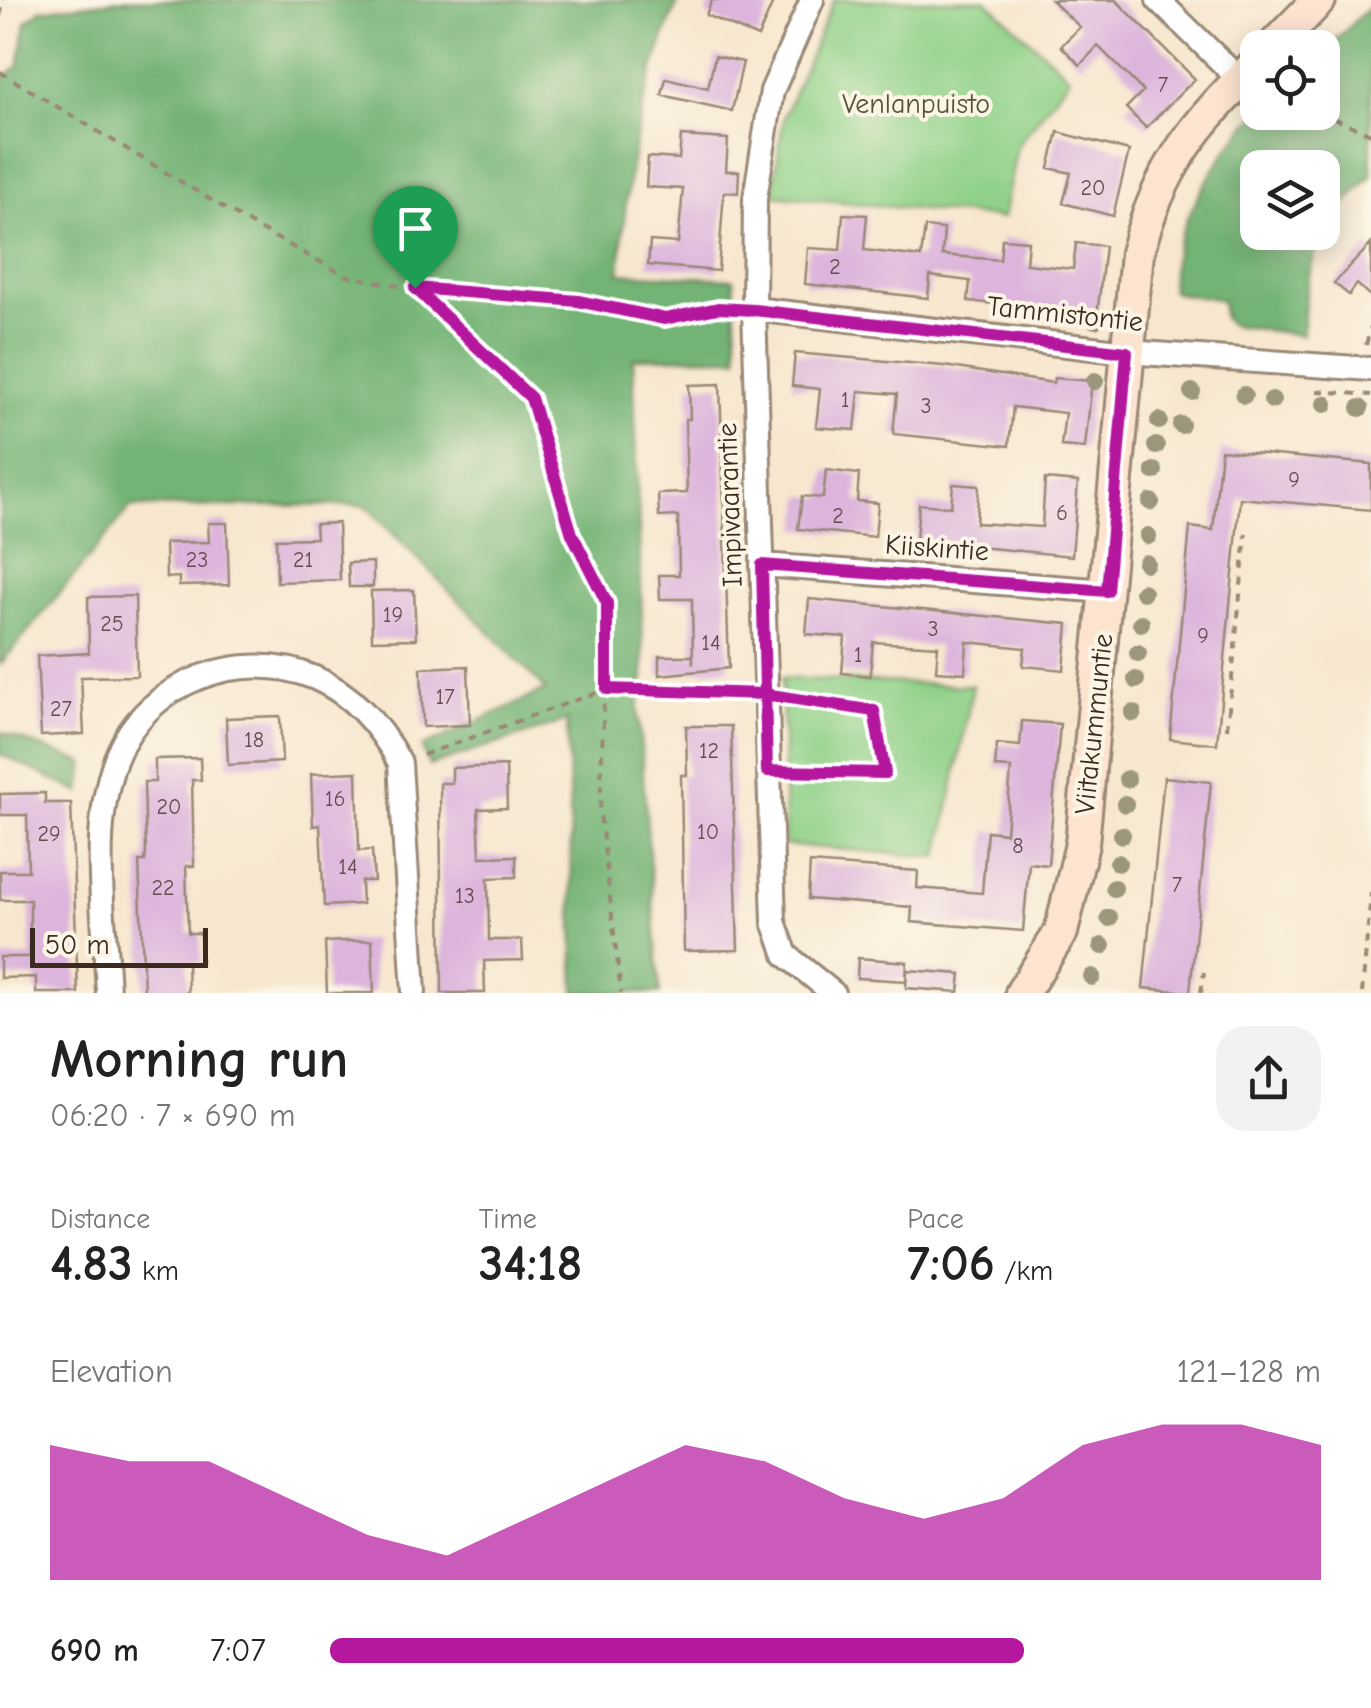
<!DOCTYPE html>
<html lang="en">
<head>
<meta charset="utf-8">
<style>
	body { margin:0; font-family:"Comic Neue",sans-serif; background:#f2f2f2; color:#222; height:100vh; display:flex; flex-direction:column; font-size:38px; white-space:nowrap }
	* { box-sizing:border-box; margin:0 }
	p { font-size:32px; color:#767676 }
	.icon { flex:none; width:55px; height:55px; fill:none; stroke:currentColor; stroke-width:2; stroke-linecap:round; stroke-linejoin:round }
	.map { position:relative; height:993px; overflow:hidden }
	.panel { display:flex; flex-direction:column; background:#fff; flex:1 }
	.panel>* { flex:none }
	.buttons { position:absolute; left:1240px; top:30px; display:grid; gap:20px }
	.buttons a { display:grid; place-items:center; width:100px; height:100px; border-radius:20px; background:#fff; box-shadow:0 5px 25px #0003; font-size:50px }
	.scale { position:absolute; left:30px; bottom:25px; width:178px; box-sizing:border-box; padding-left:10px; border:5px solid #3b2a1e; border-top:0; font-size:28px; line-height:35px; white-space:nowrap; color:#3b2a1e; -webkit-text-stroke:8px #fcf5e5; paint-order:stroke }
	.pin { position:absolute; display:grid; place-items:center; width:85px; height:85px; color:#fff; margin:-102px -42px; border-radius:50% 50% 50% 0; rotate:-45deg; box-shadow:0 0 10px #0007 }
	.pin .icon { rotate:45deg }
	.round { display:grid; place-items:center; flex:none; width:105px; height:105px; border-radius:30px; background:#f2f2f2 }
	.summary { display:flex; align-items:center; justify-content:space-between; height:170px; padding:0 50px }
	h1 { font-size:55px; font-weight:800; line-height:75px }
	.stats { display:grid; grid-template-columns:repeat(3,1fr); gap:15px; height:170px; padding:10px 50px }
	.stats div { display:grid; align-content:center }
	.stats b { font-size:50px; font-weight:800 }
	.stats small { font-size:28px; font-weight:400 }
	.stats p { font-size:28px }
	.chart { height:280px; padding:20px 50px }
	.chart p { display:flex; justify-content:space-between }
	.chart svg { width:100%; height:180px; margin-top:10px; fill:#b5179e; opacity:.7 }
	ul { padding:0 50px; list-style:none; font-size:32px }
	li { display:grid; grid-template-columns:160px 120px 1fr; align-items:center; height:75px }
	li i { height:25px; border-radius:12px; background:#b5179e }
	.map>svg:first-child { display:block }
	.green { fill:#8fd188; stroke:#657e53; stroke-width:2.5 }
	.forest { fill:#73b374; stroke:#576e49; stroke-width:2.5; fill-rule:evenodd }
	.building { fill:#dcb4dc }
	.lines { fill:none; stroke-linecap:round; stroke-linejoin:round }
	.street-casing { stroke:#998876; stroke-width:28 }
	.secondary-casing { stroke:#998876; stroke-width:38 }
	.path { stroke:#998876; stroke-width:4; stroke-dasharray:8 8; stroke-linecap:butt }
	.street { stroke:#fff; stroke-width:22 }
	.secondary { stroke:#fde4d1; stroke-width:32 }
	.tree { fill:#9b967c }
	.route-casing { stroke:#fff; stroke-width:20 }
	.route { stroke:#b5179e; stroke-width:12 }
	.labels { text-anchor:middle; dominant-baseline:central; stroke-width:8; stroke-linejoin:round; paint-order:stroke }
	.number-label { font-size:22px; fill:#634c4e }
	.park-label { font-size:28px; fill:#505438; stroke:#fcf5e5 }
	.street-label { font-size:28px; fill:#3b2a1e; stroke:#fcf5e5 }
</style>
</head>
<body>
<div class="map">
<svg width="1371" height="993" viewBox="0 0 1371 993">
	<rect width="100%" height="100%" fill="#fcf5e5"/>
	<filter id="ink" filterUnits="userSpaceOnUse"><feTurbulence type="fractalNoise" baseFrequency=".01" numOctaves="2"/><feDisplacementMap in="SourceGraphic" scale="20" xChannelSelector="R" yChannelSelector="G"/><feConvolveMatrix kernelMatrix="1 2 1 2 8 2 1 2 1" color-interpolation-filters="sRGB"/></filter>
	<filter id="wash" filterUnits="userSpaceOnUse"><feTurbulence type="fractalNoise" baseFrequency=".0048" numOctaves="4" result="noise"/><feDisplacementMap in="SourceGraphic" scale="40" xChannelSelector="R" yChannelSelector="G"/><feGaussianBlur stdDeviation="2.25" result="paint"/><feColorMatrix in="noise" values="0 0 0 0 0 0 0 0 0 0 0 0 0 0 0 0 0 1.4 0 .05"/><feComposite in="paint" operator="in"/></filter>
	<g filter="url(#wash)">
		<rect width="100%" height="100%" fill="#f7e7cf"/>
		<!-- green -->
		<path class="green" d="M 834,0 L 986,0 L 1070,77 L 1017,146 L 1003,218 L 772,195 L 784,116 Z
			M 782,678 L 973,686 L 939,857 L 785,845 Z"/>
		<!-- forest -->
		<path class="forest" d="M 123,0 L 679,0 C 641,84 625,183 620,273 L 734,279 L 738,357 L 633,358 L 644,677 L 638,709 L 660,993 L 575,993 L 567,721 L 429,766 L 422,747 L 546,690 L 365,505 L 131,507 L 0,665 L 0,79 L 19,66 L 26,22 L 40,10 Z
			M 1371,5 L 1371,176 C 1313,235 1309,255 1302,335 L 1231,325 L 1223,318 L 1222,301 C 1203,293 1194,300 1172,291 C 1166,236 1220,150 1259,113 L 1322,112 L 1323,52 ZM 1258,168 L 1322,168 L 1322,232 L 1258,232 Z
			M 0,732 L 85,763 L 81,793 L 0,754 Z"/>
		<g id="blocks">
			<!-- building -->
			<path class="building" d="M 712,0 L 774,0 L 758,37 L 706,15 Z
				M 1051,0 L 1116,0 L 1195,79 L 1146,128 L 1126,108 L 1143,91 L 1098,46 L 1080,65 L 1061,46 L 1080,27 Z
				M 715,56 L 743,62 L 732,111 L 662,95 L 666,78 L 708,88 Z
				M 1058,132 L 1129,151 L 1113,216 L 1063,203 L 1071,173 L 1049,168 Z
				M 681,136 L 728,139 L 726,171 L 739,171 L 738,193 L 724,192 L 718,271 L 648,265 L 650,241 L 678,243 L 683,189 L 646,187 L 648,157 L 679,159 Z
				M 843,214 L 867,215 L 864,250 L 921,257 L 925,227 L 944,229 L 942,255 L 1000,260 L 1002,239 L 1028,241 L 1026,264 L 1073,269 L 1076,243 L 1105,246 L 1097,316 L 968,301 L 970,281 L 930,276 L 928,298 L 805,284 L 808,248 L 840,250 Z
				M 1371,244 L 1371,297 L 1357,284 L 1349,295 L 1334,283 Z
				M 795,353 L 944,366 L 1053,383 L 1054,378 L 1092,381 L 1085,448 L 1061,446 L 1065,413 L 1013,407 L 1009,446 L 893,434 L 897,394 L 859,391 L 855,430 L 816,427 L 820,389 L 792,386 Z
				M 720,384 L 729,668 L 659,675 L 659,656 L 693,656 L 693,664 L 692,599 L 660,599 L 659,575 L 679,575 L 678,516 L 659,517 L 658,494 L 687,493 L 685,419 L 690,419 L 689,385 Z
				M 1221,450 L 1371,464 L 1371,510 L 1240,498 L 1217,744 L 1170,739 L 1190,527 L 1213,530 Z
				M 826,470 L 859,474 L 857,501 L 878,503 L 875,537 L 798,529 L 802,496 L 823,498 Z
				M 1045,479 L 1078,482 L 1072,556 L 916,541 L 919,504 L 951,507 L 953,484 L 979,486 L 976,523 L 1042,527 Z
				M 208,523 L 227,523 L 229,585 L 179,586 L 179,577 L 166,578 L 165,543 L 209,542 Z
				M 338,523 L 340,580 L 277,582 L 276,539 L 316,538 L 315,524 Z
				M 373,562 L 373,587 L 349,587 L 348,563 Z
				M 414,590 L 416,639 L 372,640 L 371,591 Z
				M 135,596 L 137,676 L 81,677 L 84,734 L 41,736 L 37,656 L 89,653 L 88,597 Z
				M 809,599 L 1068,624 L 1064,670 L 1023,666 L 1025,648 L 967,642 L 965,673 L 936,671 L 938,646 L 873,642 L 870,676 L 842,673 L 845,637 L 806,634 Z
				M 468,666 L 470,725 L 423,727 L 421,668 Z
				M 280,716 L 282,762 L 228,765 L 226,718 Z
				M 1022,721 L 1060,724 L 1048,865 L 1029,863 L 1023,931 L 911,922 L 912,907 L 808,899 L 810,863 L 918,871 L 917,888 L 982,893 L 987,831 L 1006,833 L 1011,768 L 995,767 L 997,744 L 1020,746 Z
				M 686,726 L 731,726 L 738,950 L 684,951 L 681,775 L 687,775 Z
				M 200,758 L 201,780 L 192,780 L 194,866 L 186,866 L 188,933 L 200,933 L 201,962 L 187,963 L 188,993 L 144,993 L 139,861 L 145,861 L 146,853 L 144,782 L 155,782 L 155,759 Z
				M 506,766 L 507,808 L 478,809 L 480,857 L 516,856 L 516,877 L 488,878 L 489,940 L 522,940 L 523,960 L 484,961 L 485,993 L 442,993 L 440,783 L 452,783 L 452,768 Z
				M 357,772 L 359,851 L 372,850 L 374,881 L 361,881 L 362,904 L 324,906 L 320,825 L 313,826 L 311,774 Z
				M 1164,777 L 1211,782 L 1190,992 L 1143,988 Z
				M 45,793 L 45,803 L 71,803 L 78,993 L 36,993 L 36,977 L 0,978 L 0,957 L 30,957 L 30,900 L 0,900 L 0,871 L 28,871 L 27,815 L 0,815 L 0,794 Z
				M 372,940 L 374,993 L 327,993 L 325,942 Z
				M 858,958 L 907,962 L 906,981 L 857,978 Z
				M 907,970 L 961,974 L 959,992 L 906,988 Z"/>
		</g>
	</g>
	<g filter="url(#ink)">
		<use href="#blocks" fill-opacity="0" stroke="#998876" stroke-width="2.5"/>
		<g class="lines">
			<!-- street casing -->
			<g class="street-casing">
				<path id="street" d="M 812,0 L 772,91 L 755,198 L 754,309 L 774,922 L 786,955 L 833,993
					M 1158,0 L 1240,80
					M 754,309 L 1127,352 L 1371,369
					M 762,565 L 1107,591
					M 108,993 C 105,917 89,830 116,758 C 146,681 242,647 315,678 C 353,694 381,728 400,763 L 414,993"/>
			</g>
			<!-- secondary casing -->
			<g class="secondary-casing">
				<path id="secondary" d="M 1272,48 L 1319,0
					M 1022,993 L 1061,932 L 1082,844 L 1137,253 C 1160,166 1195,125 1258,62"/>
			</g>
			<!-- path -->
			<path class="path" d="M 0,16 L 4,0
				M 0,72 L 259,229 L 347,276 L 415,289 L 577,301 L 665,319 L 730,309
				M 1319,112 L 1371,134
				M 415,289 L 531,398 L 572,534 L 607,603 L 600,813 L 621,993
				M 1366,345 L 1371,327
				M 1317,391 L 1371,395
				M 791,699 L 873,711 L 885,773 L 791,771
				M 1227,729 L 1246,534
				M 423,755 L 607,689 L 742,694
				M 1201,993 L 1204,972
				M 1362,993 L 1371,893"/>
			<!-- street -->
			<use href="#street" class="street"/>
			<!-- secondary -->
			<use href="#secondary" class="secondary"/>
		</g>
		<!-- trees -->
		<g class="tree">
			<circle cx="1095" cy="320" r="9"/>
			<circle cx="1095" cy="381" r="9"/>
			<circle cx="1192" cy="392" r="9"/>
			<circle cx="1244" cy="395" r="9"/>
			<circle cx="1272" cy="400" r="9"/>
			<circle cx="1325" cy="404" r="9"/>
			<circle cx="1360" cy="408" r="9"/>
			<circle cx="1159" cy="421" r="9"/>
			<circle cx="1181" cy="425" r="9"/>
			<circle cx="1156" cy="446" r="9"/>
			<circle cx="1154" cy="471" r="9"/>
			<circle cx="1151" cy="502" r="9"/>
			<circle cx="1148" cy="536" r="9"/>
			<circle cx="1146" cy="563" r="9"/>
			<circle cx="1143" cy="592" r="9"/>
			<circle cx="1141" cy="623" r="9"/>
			<circle cx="1138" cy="653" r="9"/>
			<circle cx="1136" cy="680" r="9"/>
			<circle cx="1133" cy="713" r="9"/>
			<circle cx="1127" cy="779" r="9"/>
			<circle cx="1125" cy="804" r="9"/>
			<circle cx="1122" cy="835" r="9"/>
			<circle cx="1118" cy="863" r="9"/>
			<circle cx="1114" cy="888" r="9"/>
			<circle cx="1109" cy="918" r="9"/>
			<circle cx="1102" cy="946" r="9"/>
			<circle cx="1092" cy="977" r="9"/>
		</g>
	</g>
	<g class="lines" filter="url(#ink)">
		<!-- route casing -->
		<g class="route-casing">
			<path id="route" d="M 415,288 L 531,398 L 572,534 L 607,603 L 607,689 L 764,694 L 874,711 L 885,773 L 767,771 L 762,565 L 1107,591 L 1127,352 L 754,310 L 718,308 L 665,319 L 578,301 L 415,288"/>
		</g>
		<!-- route -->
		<use href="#route" class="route"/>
	</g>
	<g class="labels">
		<!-- number labels -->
		<g class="number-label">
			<text x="1163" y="85">7</text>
			<text x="1093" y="188">20</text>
			<text x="835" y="267">2</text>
			<text x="845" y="400">1</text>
			<text x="926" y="406">3</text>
			<text x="1294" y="480">9</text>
			<text x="1062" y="513">6</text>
			<text x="838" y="516">2</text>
			<text x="197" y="560">23</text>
			<text x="303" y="560">21</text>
			<text x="393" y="615">19</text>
			<text x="112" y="624">25</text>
			<text x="933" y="629">3</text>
			<text x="1203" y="636">9</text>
			<text x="711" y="643">14</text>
			<text x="858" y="655">1</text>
			<text x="445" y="697">17</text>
			<text x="61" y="709">27</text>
			<text x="254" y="740">18</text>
			<text x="709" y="751">12</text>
			<text x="335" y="799">16</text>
			<text x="169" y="807">20</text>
			<text x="708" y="832">10</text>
			<text x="49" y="834">29</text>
			<text x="1018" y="846">8</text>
			<text x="348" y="867">14</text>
			<text x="1177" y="885">7</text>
			<text x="163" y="888">22</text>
			<text x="465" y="896">13</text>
		</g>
		<!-- park labels -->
		<g class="park-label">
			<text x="916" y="104">Venlanpuisto</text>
		</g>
		<!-- street labels -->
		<g class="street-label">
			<text transform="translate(1065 314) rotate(6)">Tammistontie</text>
			<text transform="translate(730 505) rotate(-92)">Impivaarantie</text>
			<text transform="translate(937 548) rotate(4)">Kiiskintie</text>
			<text transform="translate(1094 724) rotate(-84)">Viitakummuntie</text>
		</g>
	</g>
</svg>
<div class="buttons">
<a><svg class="icon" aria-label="locate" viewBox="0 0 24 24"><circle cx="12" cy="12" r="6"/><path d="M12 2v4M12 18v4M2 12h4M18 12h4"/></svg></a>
<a><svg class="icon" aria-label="layers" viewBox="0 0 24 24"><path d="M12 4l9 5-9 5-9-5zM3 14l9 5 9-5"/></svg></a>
</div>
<div class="scale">50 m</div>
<div class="pin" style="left:415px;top:288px;background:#1e9e55"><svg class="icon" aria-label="arrive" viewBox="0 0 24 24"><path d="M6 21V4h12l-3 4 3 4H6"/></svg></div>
</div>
<section class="panel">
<div class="summary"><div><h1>Morning run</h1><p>06:20 · 7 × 690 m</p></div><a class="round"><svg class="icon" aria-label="share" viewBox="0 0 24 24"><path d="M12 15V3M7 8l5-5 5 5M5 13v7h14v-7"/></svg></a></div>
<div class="stats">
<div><p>Distance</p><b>4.83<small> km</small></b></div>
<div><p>Time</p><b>34:18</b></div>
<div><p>Pace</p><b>7:06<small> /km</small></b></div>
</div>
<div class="chart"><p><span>Elevation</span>121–128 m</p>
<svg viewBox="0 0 160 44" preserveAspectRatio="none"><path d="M0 44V11L10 15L20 15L30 24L40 33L50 38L60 29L70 20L80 11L90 15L100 24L110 29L120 24L130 11L140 6L150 6L160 11V44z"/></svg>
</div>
<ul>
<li><b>690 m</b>7:07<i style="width:70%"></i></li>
</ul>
</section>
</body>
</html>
